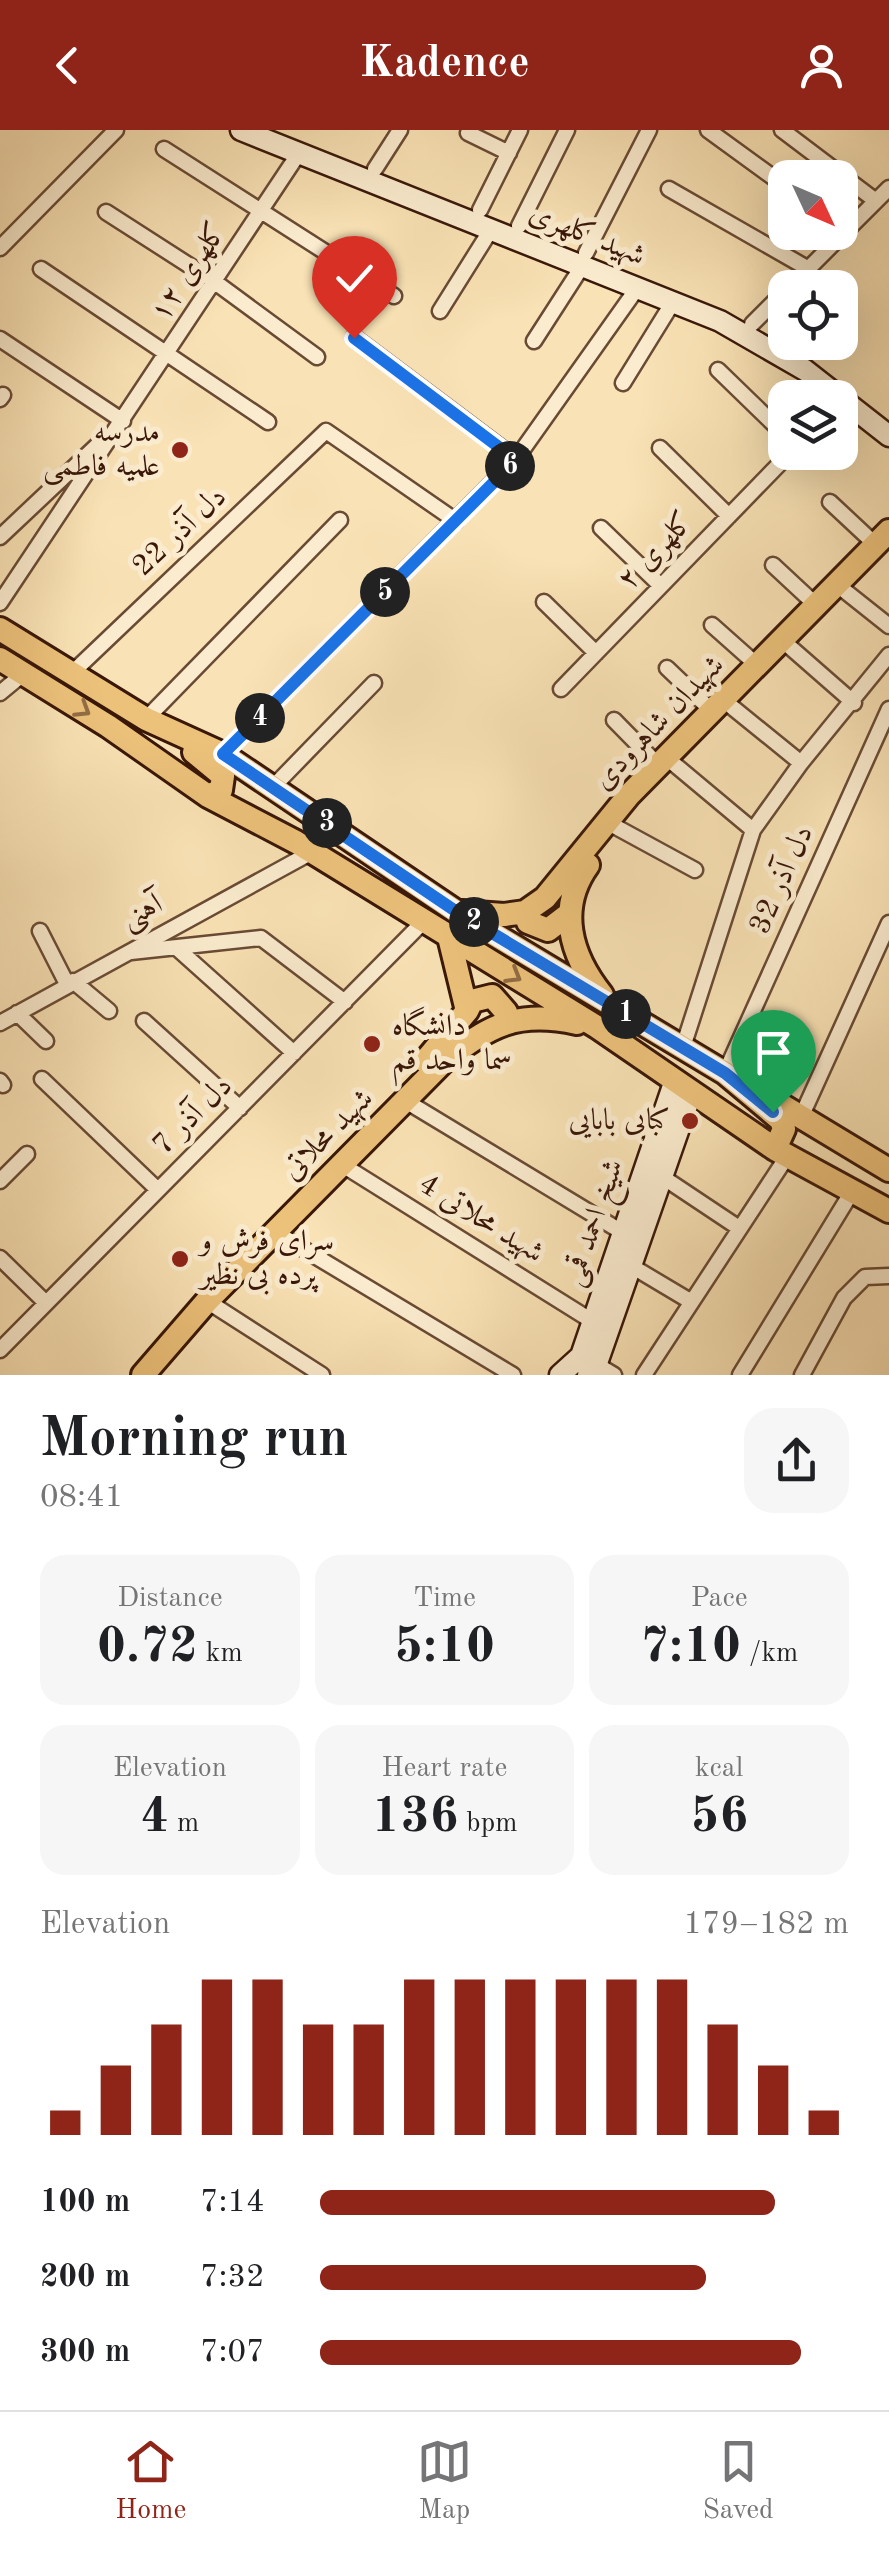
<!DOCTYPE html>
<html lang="en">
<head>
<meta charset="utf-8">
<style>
	body { margin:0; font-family:"Old Standard TT",Amiri,serif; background:#f6f6f6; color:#202124; height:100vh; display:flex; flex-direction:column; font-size:38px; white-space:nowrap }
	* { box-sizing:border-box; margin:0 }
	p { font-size:32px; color:#757577 }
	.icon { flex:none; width:55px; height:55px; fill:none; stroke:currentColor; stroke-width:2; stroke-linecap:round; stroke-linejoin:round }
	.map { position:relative; height:1245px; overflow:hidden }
	.details { display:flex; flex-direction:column; background:#fff; flex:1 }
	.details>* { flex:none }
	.needle { width:65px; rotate:134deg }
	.fabs { position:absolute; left:768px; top:30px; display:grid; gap:20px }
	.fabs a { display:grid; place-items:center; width:90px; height:90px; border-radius:20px; background:#fff; box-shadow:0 10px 40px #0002; font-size:50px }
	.pin { position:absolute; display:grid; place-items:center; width:85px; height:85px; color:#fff; margin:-102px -42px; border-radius:50% 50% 50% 0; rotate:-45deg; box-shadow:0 0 10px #0007 }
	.pin .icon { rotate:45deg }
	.km { position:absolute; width:50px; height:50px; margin:-25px; border-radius:50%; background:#222; color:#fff; font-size:28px; line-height:50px; text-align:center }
	.round { display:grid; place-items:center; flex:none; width:105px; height:105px; border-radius:30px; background:#f6f6f6 }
	.headline { display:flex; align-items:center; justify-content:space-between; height:170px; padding:0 40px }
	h1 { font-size:55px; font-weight:700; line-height:75px }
	.metrics { display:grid; grid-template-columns:repeat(3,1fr); gap:15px; height:170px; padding:10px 40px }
	.metrics div { display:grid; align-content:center; border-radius:25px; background:#f6f6f6; text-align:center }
	.metrics b { font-size:50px; font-weight:700 }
	.metrics small { font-size:28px; font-weight:400 }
	.metrics p { font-size:28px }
	.chart { height:280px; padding:20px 40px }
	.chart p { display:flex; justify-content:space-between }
	.chart svg { width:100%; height:180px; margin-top:10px; stroke:#8f2418; stroke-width:6 }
	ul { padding:0 40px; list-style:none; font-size:32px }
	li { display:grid; grid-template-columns:160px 120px 1fr; align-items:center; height:75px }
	li i { height:25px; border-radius:12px; background:#8f2418 }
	header { display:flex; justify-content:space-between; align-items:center; height:130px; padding:0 40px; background:#8f2418; color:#fff; font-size:45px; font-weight:700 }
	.dock { display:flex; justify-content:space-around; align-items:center; height:140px; border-top:2px solid #e0e0e0; background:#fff; font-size:28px; color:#757577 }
	.dock a { display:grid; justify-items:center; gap:5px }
	.dock .on { color:#8f2418 }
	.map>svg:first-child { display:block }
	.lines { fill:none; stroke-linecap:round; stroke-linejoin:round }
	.street-casing { stroke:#694a34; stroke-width:19 }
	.secondary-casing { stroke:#391709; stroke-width:25 }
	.primary-casing { stroke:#391709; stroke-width:28 }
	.street { stroke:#fbeccf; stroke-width:14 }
	.secondary { stroke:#fbeccf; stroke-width:20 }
	.primary { stroke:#ecc17a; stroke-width:22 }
	.oneway { stroke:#926c42 }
	.route-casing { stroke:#fff; stroke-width:20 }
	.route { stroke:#1a73e8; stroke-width:12 }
	.poi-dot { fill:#8f2418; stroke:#fbeccf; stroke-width:4 }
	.labels { text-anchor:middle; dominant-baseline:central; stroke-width:10; stroke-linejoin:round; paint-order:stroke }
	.street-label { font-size:30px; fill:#391709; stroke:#fbeccf }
	.poi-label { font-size:30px; fill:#391709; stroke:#fbeccf; text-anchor:end }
</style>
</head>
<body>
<header><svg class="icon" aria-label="back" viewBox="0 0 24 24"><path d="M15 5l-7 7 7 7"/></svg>Kadence<svg class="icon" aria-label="person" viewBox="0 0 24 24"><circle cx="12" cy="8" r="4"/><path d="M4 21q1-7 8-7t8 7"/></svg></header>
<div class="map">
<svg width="889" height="1245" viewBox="0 0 889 1245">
	<rect width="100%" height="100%" fill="#f9e2b5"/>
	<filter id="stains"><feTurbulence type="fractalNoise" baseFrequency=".002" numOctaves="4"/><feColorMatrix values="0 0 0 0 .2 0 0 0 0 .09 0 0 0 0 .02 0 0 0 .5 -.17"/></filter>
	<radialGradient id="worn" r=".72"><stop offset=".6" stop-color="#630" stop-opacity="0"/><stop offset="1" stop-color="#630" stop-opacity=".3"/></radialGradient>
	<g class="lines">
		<!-- street casing -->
		<g class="street-casing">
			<path id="street" d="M 708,0 L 785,56
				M 782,0 L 876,71
				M 468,3 L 509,23
				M 164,19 L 394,166
				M 375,39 L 400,0
				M 669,59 L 807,138
				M 480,80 L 520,0
				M 106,82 L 215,152 L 317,227
				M 519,96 L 567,0
				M 0,118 L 116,0
				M 586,123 L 649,0
				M 41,139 L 268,292
				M 789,158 L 889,58
				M 440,181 L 492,98
				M 752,194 L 785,161
				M 354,207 L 516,329
				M 0,209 L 123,291
				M 534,211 L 583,135
				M 718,240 L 785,305
				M 623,253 L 673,172
				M 0,269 L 3,265
				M 660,318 L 729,386
				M 830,372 L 876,415
				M 601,398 L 661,456
				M 0,407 L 105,308
				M 773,435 L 816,475
				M 845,461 L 889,496
				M 544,472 L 596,523
				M 0,473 L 299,23
				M 712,495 L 757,535
				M 790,517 L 854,573
				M 667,538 L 712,581
				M 72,543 L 326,301 L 456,391
				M 561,559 L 791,322
				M 0,563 L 23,544
				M 732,577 L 801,633
				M 146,589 L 340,390
				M 614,590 L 658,635
				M 223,624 L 516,329 L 638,157
				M 674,634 L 753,700
				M 273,657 L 374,553
				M 616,697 L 695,740
				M 40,801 L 67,854
				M 179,820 L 294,923
				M 131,822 L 261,808 L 345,872
				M 73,851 L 109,881
				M 17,883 L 46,911
				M 144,891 L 240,978
				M 0,893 L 312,722
				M 683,917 L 753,700 L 801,633 L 889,525
				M 725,943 L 889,579
				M 42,949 L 158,1060
				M 0,951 L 3,955
				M 404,970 L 622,1102
				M 802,985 L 889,793
				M 341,1034 L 592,1191
				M 661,1046 L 739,1098
				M 0,1051 L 27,1024
				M 275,1102 L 513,1245
				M 0,1128 L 46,1173
				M 628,1134 L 690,1171
				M 207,1171 L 322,1245
				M 0,1220 L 424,791
				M 589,1230 L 614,1245
				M 644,1245 L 788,1025
				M 740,1245 L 853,1060
				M 802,1245 L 844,1168 L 865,1147 L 889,1146"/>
		</g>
		<!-- secondary casing -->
		<g class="secondary-casing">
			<path id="secondary" d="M 241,0 L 720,191 L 805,240 L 889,306
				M 560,1245 L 581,1226 L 674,953
				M 588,1245 L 597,1233 L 691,964"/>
		</g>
		<!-- primary casing -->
		<g class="primary-casing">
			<path id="primary" d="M 0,499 L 146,589 L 223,624 L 457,782 L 725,943 L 781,990 L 784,999 L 775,1019
				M 0,529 L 108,596 L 208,666 L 296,712 L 597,897 L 775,1019 L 889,1081
				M 194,622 L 223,646 L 221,660 L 208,666
				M 588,735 C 557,778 570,825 602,865
				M 462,782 L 504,785 L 525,782 L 545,768 L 629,665 L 889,401
				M 525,782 L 528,792 L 548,800 L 569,784
				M 467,881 L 472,871 L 492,866 L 506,882 L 505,893
				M 425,931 L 467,881 L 449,807
				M 768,967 L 889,1040
				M 143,1245 L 207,1171 L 443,932 C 490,895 517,880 577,893"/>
		</g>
		<!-- street -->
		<use href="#street" class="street"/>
		<!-- secondary -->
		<use href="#secondary" class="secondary"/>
		<!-- primary -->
		<use href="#primary" class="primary"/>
	</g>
	<!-- one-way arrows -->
	<defs><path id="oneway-chevron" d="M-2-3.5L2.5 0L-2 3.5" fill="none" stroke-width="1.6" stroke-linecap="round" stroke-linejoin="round" transform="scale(2.5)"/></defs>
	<g class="oneway">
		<use href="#oneway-chevron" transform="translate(83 580) rotate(32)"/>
		<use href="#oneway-chevron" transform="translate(514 846) rotate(31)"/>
	</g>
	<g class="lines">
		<!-- route casing -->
		<g class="route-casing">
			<path id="route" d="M 354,208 L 516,330 L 223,624 L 457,782 L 725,943 L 773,982"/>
		</g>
		<!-- route -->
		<use href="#route" class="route"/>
	</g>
	<!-- markers -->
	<g class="poi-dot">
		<circle cx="180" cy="320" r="10"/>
		<circle cx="372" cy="914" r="10"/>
		<circle cx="690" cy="991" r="10"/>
		<circle cx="180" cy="1129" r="10"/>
	</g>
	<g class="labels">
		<!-- street labels -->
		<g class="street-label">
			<text transform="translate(587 105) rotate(22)">شهید کلهری</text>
			<text transform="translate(189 142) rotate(-56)">کلهری ۱۲</text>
			<text transform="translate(180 402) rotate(-43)">دل آذر 22</text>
			<text transform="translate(656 421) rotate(-46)">کلهری ۲</text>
			<text transform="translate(659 593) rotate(-46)">شهیدان شاهرودی</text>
			<text transform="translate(782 750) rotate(-66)">دل آذر 32</text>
			<text transform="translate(142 782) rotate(-28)">آهنی</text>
			<text transform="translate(193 986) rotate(-45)">دل آذر 7</text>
			<text transform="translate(328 1005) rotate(-45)">شهید محلاتی</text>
			<text transform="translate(481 1089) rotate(32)">شهید محلاتی 4</text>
			<text transform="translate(594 1093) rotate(-71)">شیخ احمد قمی</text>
		</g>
		<!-- poi labels -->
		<g class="poi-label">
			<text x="160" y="303">مدرسه<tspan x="160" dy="34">علمیه فاطمی</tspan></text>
			<text x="392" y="897" text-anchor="start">دانشگاه<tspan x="392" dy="34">سما واحد قم</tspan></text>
			<text x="670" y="991">کبابی بابایی</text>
			<text x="200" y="1112" text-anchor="start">سرای فرش و<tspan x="200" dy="34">پرده بی نظیر</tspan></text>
		</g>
	</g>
	<rect width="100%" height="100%" filter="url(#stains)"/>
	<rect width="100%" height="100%" fill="url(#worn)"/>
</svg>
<div class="fabs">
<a><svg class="needle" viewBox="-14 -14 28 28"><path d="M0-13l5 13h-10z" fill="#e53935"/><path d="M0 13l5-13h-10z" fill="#757577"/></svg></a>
<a><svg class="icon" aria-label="locate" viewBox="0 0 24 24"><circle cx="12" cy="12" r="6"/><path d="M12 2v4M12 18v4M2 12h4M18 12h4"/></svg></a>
<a><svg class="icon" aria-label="layers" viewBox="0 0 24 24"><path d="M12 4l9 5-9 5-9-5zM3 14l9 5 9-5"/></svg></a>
</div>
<div class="pin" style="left:773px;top:982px;background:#1e9e55"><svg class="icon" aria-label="arrive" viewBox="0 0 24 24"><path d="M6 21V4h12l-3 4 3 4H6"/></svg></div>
<div class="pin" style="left:354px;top:208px;background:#d93025"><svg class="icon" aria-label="check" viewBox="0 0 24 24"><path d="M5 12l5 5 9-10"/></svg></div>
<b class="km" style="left:626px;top:884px">1</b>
<b class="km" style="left:474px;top:792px">2</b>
<b class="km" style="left:327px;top:693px">3</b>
<b class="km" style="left:260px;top:588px">4</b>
<b class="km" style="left:385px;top:462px">5</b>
<b class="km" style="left:510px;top:336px">6</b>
</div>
<section class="details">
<div class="headline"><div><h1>Morning run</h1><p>08:41</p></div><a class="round"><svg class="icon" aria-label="share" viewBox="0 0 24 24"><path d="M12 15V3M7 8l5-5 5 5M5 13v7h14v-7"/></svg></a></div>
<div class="metrics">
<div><p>Distance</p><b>0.72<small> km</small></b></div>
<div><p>Time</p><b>5:10</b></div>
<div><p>Pace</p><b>7:10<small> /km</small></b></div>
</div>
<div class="metrics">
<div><p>Elevation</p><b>4<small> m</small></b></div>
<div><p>Heart rate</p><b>136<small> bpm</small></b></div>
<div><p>kcal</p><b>56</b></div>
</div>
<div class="chart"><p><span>Elevation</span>179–182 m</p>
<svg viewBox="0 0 160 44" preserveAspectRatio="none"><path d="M5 44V38M15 44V27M25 44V17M35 44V6M45 44V6M55 44V17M65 44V17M75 44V6M85 44V6M95 44V6M105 44V6M115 44V6M125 44V6M135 44V17M145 44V27M155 44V38"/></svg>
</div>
<ul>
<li><b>100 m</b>7:14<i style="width:86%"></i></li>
<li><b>200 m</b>7:32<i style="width:73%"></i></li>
<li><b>300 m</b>7:07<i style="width:91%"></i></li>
</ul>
</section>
<nav class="dock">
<a class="on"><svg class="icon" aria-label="home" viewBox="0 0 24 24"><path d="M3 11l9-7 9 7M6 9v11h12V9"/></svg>Home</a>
<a><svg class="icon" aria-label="map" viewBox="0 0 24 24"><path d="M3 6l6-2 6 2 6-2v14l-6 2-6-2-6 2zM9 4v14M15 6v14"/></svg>Map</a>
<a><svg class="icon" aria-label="saved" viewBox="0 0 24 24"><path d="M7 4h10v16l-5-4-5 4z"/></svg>Saved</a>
</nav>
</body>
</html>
